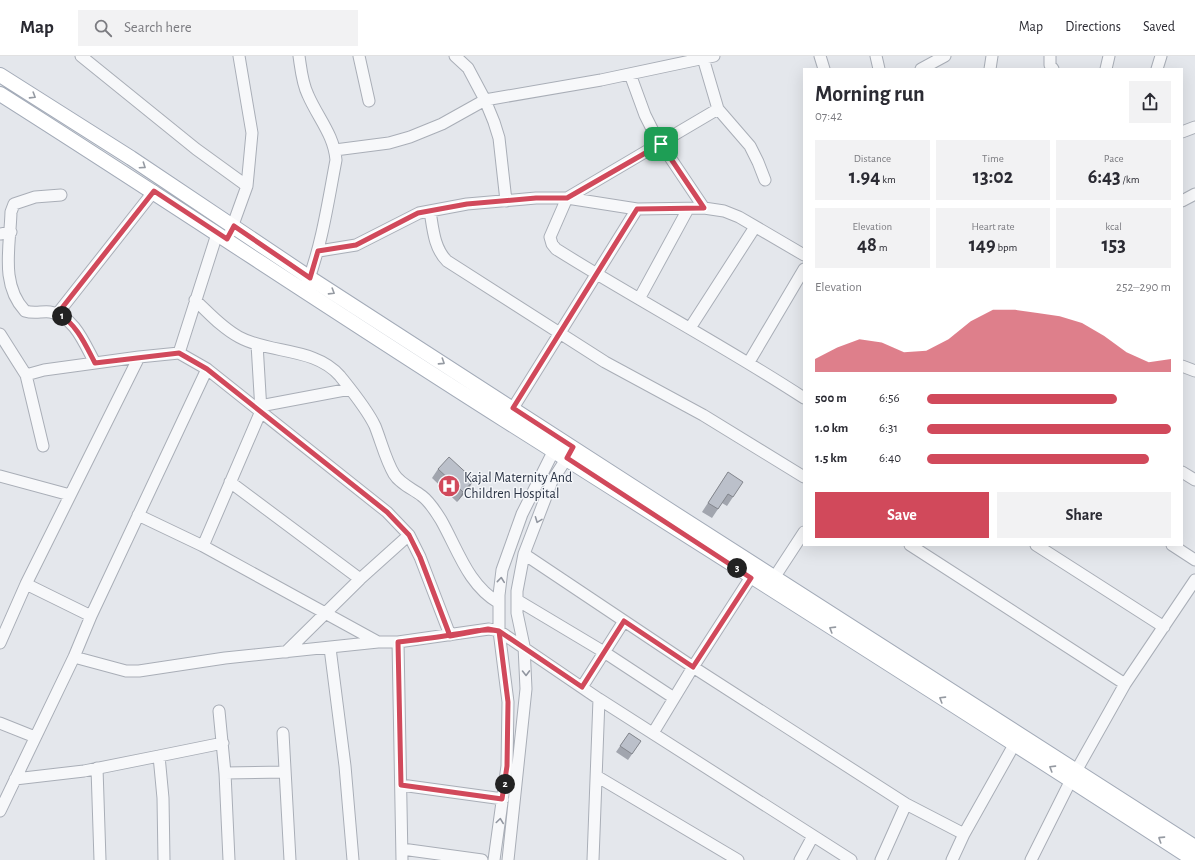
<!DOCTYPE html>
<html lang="en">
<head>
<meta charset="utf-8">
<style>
	body { margin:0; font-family:"Alegreya Sans",sans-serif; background:#f2f2f3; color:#2b2b33; height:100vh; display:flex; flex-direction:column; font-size:15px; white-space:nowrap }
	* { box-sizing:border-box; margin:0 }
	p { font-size:13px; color:#7c7c81 }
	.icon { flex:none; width:22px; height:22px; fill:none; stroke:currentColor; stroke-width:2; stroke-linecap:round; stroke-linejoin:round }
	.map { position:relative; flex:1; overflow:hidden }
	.panel { position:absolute; left:803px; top:12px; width:380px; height:478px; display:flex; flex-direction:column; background:#fff; border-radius:0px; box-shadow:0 4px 16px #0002 }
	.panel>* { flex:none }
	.pin { position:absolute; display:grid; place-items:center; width:34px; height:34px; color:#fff; margin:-17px; border-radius:8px; box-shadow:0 2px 6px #0006 }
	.km { position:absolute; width:20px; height:20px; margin:-10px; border-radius:50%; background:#222; color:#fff; font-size:11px; line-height:20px; text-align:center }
	.round { display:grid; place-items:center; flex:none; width:42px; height:42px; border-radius:0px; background:#f2f2f3 }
	.headline { display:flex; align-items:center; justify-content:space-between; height:68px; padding:0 12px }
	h1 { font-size:22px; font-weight:600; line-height:30px }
	.figures { display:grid; grid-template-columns:repeat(3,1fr); gap:6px; height:68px; padding:4px 12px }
	.figures div { display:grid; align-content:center; border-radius:0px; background:#f2f2f3; text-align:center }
	.figures b { font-size:20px; font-weight:600 }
	.figures small { font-size:11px; font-weight:400 }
	.figures p { font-size:11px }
	.chart { height:112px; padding:8px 12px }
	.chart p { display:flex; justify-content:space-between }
	.chart svg { width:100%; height:72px; margin-top:4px; fill:#d1495b; opacity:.7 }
	.action { display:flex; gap:8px; margin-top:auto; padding:8px 12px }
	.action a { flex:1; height:46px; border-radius:0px; background:#d1495b; color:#fff; font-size:16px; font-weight:600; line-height:46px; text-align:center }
	.action a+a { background:#f2f2f3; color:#2b2b33 }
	ul { padding:0 12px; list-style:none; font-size:13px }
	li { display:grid; grid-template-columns:64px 48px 1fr; align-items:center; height:30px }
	li i { height:10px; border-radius:5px; background:#d1495b }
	header { display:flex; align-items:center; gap:24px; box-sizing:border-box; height:56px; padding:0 20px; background:#fff; border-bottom:1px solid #e1e1e2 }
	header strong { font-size:19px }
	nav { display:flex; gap:22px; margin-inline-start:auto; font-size:14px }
	.search { width:280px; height:36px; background:#f2f2f3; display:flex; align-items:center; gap:10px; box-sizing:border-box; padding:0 14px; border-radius:0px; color:#7c7c81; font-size:15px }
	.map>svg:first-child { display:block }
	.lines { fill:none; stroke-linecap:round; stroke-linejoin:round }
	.minor-casing { stroke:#a9aeb7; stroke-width:13 }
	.major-casing { stroke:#a3abb8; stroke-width:16 }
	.minor { stroke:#f7f8fa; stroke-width:11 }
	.major { stroke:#fff; stroke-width:14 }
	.wall { fill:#a1a5ae }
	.shaded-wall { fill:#83868d }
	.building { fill:#bbc0ca; stroke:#83868d }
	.oneway { stroke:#959aa2 }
	.oneway2 { stroke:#9196a0 }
	.route-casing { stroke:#fff; stroke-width:8 }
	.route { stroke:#d1495b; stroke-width:5 }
	.labels { text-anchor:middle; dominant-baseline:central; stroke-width:3; stroke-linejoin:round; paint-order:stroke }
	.poi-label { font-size:14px; fill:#2b3445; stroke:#f4f6f9; text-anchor:start }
</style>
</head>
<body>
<header>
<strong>Map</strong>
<div class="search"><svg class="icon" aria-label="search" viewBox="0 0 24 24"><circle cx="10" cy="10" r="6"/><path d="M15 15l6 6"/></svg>Search here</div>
<nav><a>Map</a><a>Directions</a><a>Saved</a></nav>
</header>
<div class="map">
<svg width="1195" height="804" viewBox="0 0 1195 804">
	<rect width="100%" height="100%" fill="#e4e7ec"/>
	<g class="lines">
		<!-- minor casing -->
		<g class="minor-casing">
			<path id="minor" d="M 81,0 L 196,93 L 247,130
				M 299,0 C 301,13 302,27 308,39 C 318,62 334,79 336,104 C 328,146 322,188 307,228
				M 359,0 L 369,45
				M 455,0 L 468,12 L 485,44 L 494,66 L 499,82 L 506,145
				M 820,0 L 824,13
				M 876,0 L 879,13
				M 1050,0 L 1050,9 L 1053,13
				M 703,2 L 718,53 L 750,90 L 758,106 L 765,124
				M 921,13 L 945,0
				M 990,13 L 992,0
				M 1106,13 L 1109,0
				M 1157,13 L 1161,0
				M 630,18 L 645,59 L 655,79 L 704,152
				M 718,53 L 567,142 L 550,181 L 552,188 L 556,193 C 637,244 723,289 804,342
				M 1182,76 L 1195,71
				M 335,94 L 389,87 L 410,81 L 442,68 L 485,44 L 601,24 L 714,0
				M 61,139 L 35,141 L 14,148 L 11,156 C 10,191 0,228 25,255 C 34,258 42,255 50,256 C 74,259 85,289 95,307
				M 1182,145 L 1195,138
				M 430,155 C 433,173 434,192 447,205 L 605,306 L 703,359 L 804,421
				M 230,177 L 247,130 L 252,77 L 239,0
				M 0,178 L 11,176
				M 319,195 L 356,189 L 419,157 L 467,148 L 536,142 L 567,142 L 637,153 L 704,152 L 724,155 L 739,161 L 804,199
				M 639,243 L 688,153
				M 195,244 C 209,257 222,272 239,281 C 270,298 315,291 340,320 C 352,335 367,353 375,370 C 381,385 386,405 394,418 C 400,428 413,433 422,440 C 430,446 436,456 441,464 C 458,494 468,529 499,547
				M 58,257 L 154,135
				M 690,272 L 755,171
				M 0,278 L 26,319 L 43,390
				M 749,306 L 804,213
				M 1182,310 L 1195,315
				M 207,313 L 387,456 L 409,479 L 420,501 L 450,579
				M 26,319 L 44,314 L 139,301
				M 260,350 L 350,333
				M 513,352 L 637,153
				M 1182,416 L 1195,424
				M 0,420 L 70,439
				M 230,426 L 360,523
				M 138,459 L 203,490 L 378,586
				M 910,489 L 1125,628
				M 1036,489 L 1164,571
				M 1172,489 L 1195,504
				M 203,490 L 261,355 L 257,288
				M 524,498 L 693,611 L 906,748 L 964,778
				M 26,528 L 91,560
				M 770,528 L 804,476
				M 517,544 L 604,596 L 674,642
				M 398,586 L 402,804
				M 0,587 L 26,528 L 139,301 L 179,297
				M 330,592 L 345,710 L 353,804
				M 286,596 L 360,523 L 409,479
				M 74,601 L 126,615 L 139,615 L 225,602 L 378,586 L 398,586 L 489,573 L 499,575 L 599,643 L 851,804
				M 582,631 L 624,565
				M 219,655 L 225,717 L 229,804
				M 0,667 L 35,681
				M 283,677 L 290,804
				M 653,677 L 693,611 L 751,521
				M 159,700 L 223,687
				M 97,712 L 100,804
				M 225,717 L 285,716
				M 598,721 L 738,804
				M 15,723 L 84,715 L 159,700 L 163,742 L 164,804
				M 401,729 L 503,743
				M 0,755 L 74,601 L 91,560 L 207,313 L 179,297 L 217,178
				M 402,793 L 482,804
				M 494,804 L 507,710 L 508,646 L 499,575 L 499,539 L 502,514 L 522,458 L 557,388
				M 508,804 L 526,633 L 524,590 L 517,557 L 517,535 L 524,498 L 552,425 L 570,397
				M 593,804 L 599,643
				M 800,804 L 813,780
				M 881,804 L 906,748
				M 952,804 L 964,778 L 1014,689
				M 1031,804 L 1071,724 L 1125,628 L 1195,524"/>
		</g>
		<!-- major casing -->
		<g class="major-casing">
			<path id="major" d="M 0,19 L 131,102 L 310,222 L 655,445 L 1195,791
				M 0,38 C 169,145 334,256 503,363 C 734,509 965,655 1194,804"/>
		</g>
		<!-- minor -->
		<use href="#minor" class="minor"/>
		<!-- major -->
		<use href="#major" class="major"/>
	</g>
	<!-- wall -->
	<path class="wall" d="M 438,413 L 474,424 L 468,433 L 457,446 L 432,422 Z
		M 728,416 L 733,441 L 727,450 L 722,447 L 712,462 L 702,456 Z
		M 629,677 L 641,685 L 628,704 L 616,696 Z"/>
	<!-- shaded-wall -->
	<path class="shaded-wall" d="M 474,424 L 468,433 L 457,446 L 463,436 Z"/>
	<!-- building -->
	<path class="building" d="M 449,401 L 474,424 L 463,436 L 438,413 Z
		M 728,416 L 743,426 L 733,441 L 728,438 L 718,453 L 708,447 Z
		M 629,677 L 641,685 L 632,698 L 620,690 Z"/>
	<!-- one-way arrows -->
	<defs><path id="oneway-chevron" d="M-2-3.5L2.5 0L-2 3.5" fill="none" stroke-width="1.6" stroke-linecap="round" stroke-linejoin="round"/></defs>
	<g class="oneway">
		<use href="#oneway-chevron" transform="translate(33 40) rotate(32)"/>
		<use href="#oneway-chevron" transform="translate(143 110) rotate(34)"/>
		<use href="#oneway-chevron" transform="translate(332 236) rotate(32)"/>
		<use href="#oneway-chevron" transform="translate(442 306) rotate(33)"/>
		<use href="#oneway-chevron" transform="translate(832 573) rotate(-148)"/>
		<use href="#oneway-chevron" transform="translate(942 643) rotate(-148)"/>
		<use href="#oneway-chevron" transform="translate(1052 712) rotate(-148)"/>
		<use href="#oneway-chevron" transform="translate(1161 783) rotate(-147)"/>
	</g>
	<g class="oneway2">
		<use href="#oneway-chevron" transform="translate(538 464) rotate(111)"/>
		<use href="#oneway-chevron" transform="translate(501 524) rotate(-84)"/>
		<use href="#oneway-chevron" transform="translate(526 617) rotate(89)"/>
		<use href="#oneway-chevron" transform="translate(500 765) rotate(-82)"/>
	</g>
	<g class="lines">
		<!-- route casing -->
		<g class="route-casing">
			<path id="route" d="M 661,88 L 567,142 L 536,142 L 467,148 L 418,157 L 356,189 L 318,195 L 310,222 L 234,170 L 227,183 L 154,135 L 58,257 C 77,269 85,288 95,307 L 179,297 L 207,313 L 387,456 L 409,479 L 420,501 L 450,580 L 488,573 L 499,575 L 508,646 L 507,710 L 502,743 L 401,729 L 398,586 C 415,584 433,582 450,579 C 467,577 482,572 499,575 L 582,631 L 624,565 L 693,611 L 751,522 L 567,402 L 573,391 L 513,352 L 637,153 L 704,152 L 661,88"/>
		</g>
		<!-- route -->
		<use href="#route" class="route"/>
	</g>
	<!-- icons -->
	<defs>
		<g id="hospital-disc" transform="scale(1.15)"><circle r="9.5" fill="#d1495b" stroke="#f4f6f9"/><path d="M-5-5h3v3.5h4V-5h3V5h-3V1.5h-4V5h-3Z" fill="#fff"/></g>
	</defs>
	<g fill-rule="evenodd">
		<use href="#hospital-disc" x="449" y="430"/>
	</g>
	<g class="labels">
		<!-- poi labels -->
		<g class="poi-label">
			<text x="464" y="422">Kajal Maternity And<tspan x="464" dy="16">Children Hospital</tspan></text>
		</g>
	</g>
</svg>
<div class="pin" style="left:661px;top:88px;background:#1e9e55"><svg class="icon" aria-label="arrive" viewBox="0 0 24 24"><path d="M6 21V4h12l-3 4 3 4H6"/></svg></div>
<b class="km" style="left:62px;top:260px">1</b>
<b class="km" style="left:505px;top:728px">2</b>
<b class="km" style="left:737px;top:512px">3</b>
<section class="panel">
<div class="headline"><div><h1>Morning run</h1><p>07:42</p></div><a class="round"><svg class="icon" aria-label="share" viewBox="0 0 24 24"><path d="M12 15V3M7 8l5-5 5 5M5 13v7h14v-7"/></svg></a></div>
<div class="figures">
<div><p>Distance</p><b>1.94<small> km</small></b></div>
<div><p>Time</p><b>13:02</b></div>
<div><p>Pace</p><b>6:43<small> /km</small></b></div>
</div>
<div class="figures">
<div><p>Elevation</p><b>48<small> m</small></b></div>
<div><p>Heart rate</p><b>149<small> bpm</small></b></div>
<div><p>kcal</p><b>153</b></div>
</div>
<div class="chart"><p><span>Elevation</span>252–290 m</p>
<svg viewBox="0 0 160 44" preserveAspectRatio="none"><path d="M0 44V36L10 29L20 24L30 26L40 32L50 31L60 24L70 13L80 6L90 6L100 8L110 10L120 14L130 22L140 32L150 38L160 36V44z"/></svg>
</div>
<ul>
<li><b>500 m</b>6:56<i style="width:78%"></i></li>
<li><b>1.0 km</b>6:31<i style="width:100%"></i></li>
<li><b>1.5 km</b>6:40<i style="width:91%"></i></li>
</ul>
<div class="action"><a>Save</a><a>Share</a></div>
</section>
</div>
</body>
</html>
